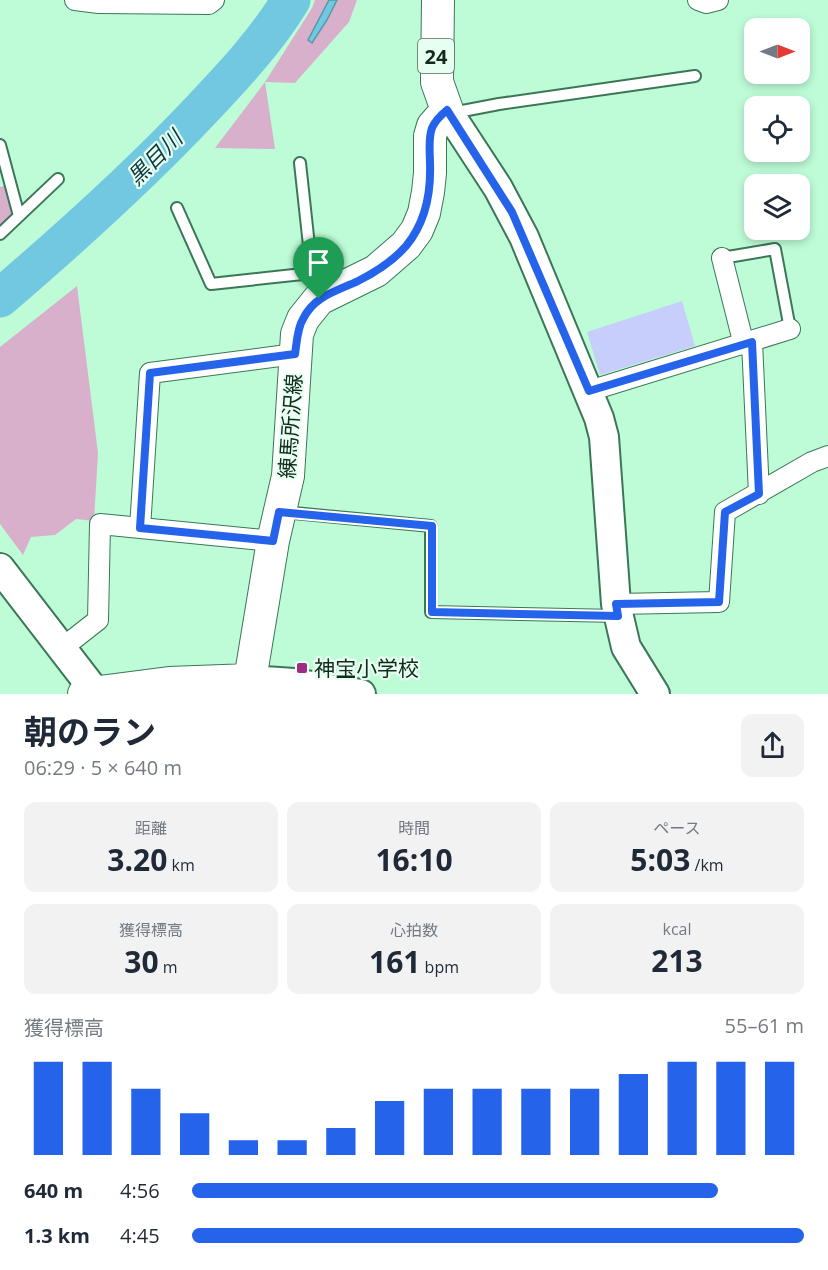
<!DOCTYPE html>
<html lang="ja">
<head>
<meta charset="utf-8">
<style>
	body { margin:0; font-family:"Open Sans","Noto Sans JP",sans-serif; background:#f2f2f3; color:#1f2937; height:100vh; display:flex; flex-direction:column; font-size:22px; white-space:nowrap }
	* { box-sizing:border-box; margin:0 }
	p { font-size:20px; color:#747a83 }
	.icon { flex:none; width:33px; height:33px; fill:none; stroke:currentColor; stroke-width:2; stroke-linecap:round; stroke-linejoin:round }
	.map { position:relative; height:694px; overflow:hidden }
	.drawer { display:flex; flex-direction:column; background:#fff; flex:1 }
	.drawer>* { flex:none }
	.needle { width:39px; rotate:90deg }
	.tools { position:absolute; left:744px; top:18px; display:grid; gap:12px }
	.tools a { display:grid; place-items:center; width:66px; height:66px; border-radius:12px; background:#fff; box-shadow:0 3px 9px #0003; font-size:30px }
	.pin { position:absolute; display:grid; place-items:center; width:51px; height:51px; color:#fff; margin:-62px -26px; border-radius:50% 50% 50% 0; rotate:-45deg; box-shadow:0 0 6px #0007 }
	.pin .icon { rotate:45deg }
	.round { display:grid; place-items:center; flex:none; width:63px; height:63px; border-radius:12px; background:#f2f2f3 }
	.head { display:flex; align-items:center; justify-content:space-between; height:102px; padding:0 24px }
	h1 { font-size:33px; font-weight:700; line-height:45px }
	.stats { display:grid; grid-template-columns:repeat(3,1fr); gap:9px; height:102px; padding:6px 24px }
	.stats div { display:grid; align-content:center; border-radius:12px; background:#f2f2f3; text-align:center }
	.stats b { font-size:30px; font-weight:700 }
	.stats small { font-size:16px; font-weight:400 }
	.stats p { font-size:16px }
	.chart { height:168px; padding:12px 24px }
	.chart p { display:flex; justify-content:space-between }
	.chart svg { width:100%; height:108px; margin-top:6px; stroke:#2563eb; stroke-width:6 }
	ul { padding:0 24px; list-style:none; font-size:20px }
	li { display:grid; grid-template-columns:96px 72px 1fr; align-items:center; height:45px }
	li i { height:15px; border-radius:8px; background:#2563eb }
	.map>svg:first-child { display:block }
	.green { fill:#d9b0cb }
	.water { fill:#72c8e0; stroke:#5599a5; stroke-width:1.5 }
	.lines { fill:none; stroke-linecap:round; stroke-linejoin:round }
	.river { stroke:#72c8e0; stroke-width:39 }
	.building { fill:#c7cefc }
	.lane-casing { stroke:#3b7757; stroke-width:14 }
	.street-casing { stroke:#3b7757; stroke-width:22 }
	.secondary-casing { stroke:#3b7757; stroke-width:32 }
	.primary-casing { stroke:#3b7757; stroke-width:34 }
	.lane { stroke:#fff; stroke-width:10 }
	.street { stroke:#fff; stroke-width:20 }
	.secondary { stroke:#fff; stroke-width:28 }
	.primary { stroke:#fff; stroke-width:32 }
	.route-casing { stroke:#fff; stroke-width:12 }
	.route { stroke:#2563eb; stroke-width:8 }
	.poi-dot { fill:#9f2a84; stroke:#e7fff0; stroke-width:2 }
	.labels { text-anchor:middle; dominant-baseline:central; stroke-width:4.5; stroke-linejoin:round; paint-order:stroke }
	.shield { fill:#e7fff0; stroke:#516a5c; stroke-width:1.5 }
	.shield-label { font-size:20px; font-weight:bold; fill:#112a1c }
	.street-label { font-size:21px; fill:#112a1c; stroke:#e7fff0 }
	.poi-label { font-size:21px; fill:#112a1c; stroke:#e7fff0; text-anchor:start }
	.water-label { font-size:22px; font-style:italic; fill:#0d3641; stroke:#e7fff0 }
</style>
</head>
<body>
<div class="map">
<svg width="828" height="694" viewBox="0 0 828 694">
	<rect width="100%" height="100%" fill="#bdfcd7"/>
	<!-- green -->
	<path class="green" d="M 315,0 L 357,0 L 349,22 L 295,83 L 265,82 L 275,149 L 215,148 L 265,82 L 312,8 Z
		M 11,184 L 19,216 L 0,234 L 0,187 Z
		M 77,286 L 98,453 L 94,521 L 76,519 L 55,535 L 31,537 L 23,555 L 0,524 L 0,347 Z"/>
	<!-- water -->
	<path class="water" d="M 329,0 L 337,0 L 327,20 L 312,43 L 308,40 Z"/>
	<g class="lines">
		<!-- river -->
		<path class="river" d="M 0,298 C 70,238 138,177 201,110 C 234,75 266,41 291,0"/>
	</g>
	<!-- building -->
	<path class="building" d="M 682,301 L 695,346 L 600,375 L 587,332 Z"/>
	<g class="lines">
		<!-- lane casing -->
		<g class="lane-casing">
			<path id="lane" d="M 452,113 L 499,104 L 695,76
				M 0,145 L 19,216
				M 300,163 L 312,273 L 318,295
				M 177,208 L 211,284 L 312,273
				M 0,234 L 58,179
				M 722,258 L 775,249 L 790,329
				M 283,512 L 431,526 L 431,612 L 618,616"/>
		</g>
		<!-- street casing -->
		<g class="street-casing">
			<path id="street" d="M 75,0 L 99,3 L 209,4 L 214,0
				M 698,0 L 706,3 L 718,0
				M 722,258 L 744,345
				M 752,342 L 759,494
				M 589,391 L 790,329
				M 140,528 L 150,373 L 295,354
				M 616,604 L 719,602 L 725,512 L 812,462 L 828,456
				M 61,649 L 98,620 L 100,524 L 273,541"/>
		</g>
		<!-- secondary casing -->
		<g class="secondary-casing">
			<path id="secondary" d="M 447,110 L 498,188 L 524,237 L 599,418 L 604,437 L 616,604 L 626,647 L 655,694
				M 0,568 L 97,694
				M 250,680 L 294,683 L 361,694"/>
		</g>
		<!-- primary casing -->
		<g class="primary-casing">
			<path id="primary" d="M 84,694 L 169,683 L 250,680 L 273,541 L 288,476 L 297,334 L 303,319 L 319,299 L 376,271 L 406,245 L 417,230 L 424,213 L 428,192 L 430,173 L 430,136 L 433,126 L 447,110 L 437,82 L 438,0"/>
		</g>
		<!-- lane -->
		<use href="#lane" class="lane"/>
		<!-- street -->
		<use href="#street" class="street"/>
		<!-- secondary -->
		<use href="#secondary" class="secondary"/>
		<!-- primary -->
		<use href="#primary" class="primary"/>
	</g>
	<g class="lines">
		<!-- route casing -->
		<g class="route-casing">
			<path id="route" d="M 447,110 L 512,212 L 589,391 L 752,342 L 759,494 L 725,512 L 719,602 L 616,604 L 618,616 L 432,612 L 432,526 L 279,512 L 273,541 L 140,528 L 150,373 L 295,354 C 297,342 297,329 303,319 C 314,296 337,291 358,281 C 376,272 393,261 406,246 C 425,223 431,193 430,164 C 430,152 428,139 432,128 C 435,121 441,115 447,110 Z"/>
		</g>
		<!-- route -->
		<use href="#route" class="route"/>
	</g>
	<!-- markers -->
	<rect class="poi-dot" x="296" y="662" width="12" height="12" rx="3"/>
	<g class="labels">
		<!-- shield labels -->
		<rect class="shield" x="418" y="39" width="36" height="34" rx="4.5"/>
		<g class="shield-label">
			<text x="436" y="56">24</text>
		</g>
		<!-- street labels -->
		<g class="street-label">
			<text transform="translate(290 426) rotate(-86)">練馬所沢線</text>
		</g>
		<!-- poi labels -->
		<g class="poi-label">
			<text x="314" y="668">神宝小学校</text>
		</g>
		<!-- water labels -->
		<g class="water-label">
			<text transform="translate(154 157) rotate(-45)">黒目川</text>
		</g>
	</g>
</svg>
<div class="tools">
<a><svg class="needle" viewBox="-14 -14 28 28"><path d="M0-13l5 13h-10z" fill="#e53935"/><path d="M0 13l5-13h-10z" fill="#747a83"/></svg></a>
<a><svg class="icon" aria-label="locate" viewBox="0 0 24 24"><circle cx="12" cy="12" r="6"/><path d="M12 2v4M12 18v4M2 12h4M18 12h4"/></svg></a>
<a><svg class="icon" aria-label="layers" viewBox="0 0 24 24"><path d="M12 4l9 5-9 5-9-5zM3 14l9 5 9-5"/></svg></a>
</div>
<div class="pin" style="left:319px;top:299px;background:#1e9e55"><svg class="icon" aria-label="arrive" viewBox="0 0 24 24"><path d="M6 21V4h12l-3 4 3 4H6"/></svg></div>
</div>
<section class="drawer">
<div class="head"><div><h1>朝のラン</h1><p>06:29 · 5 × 640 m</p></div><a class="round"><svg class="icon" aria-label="share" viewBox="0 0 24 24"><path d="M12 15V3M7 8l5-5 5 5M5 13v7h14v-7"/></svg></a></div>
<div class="stats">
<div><p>距離</p><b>3.20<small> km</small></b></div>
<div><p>時間</p><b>16:10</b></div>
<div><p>ペース</p><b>5:03<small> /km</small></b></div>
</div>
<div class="stats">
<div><p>獲得標高</p><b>30<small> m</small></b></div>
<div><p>心拍数</p><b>161<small> bpm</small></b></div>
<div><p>kcal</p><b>213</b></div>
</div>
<div class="chart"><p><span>獲得標高</span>55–61 m</p>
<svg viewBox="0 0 160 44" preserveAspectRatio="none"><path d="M5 44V6M15 44V6M25 44V17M35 44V27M45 44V38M55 44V38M65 44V33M75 44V22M85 44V17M95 44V17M105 44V17M115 44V17M125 44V11M135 44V6M145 44V6M155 44V6"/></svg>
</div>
<ul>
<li><b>640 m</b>4:56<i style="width:86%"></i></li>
<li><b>1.3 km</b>4:45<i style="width:100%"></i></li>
</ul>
</section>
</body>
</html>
